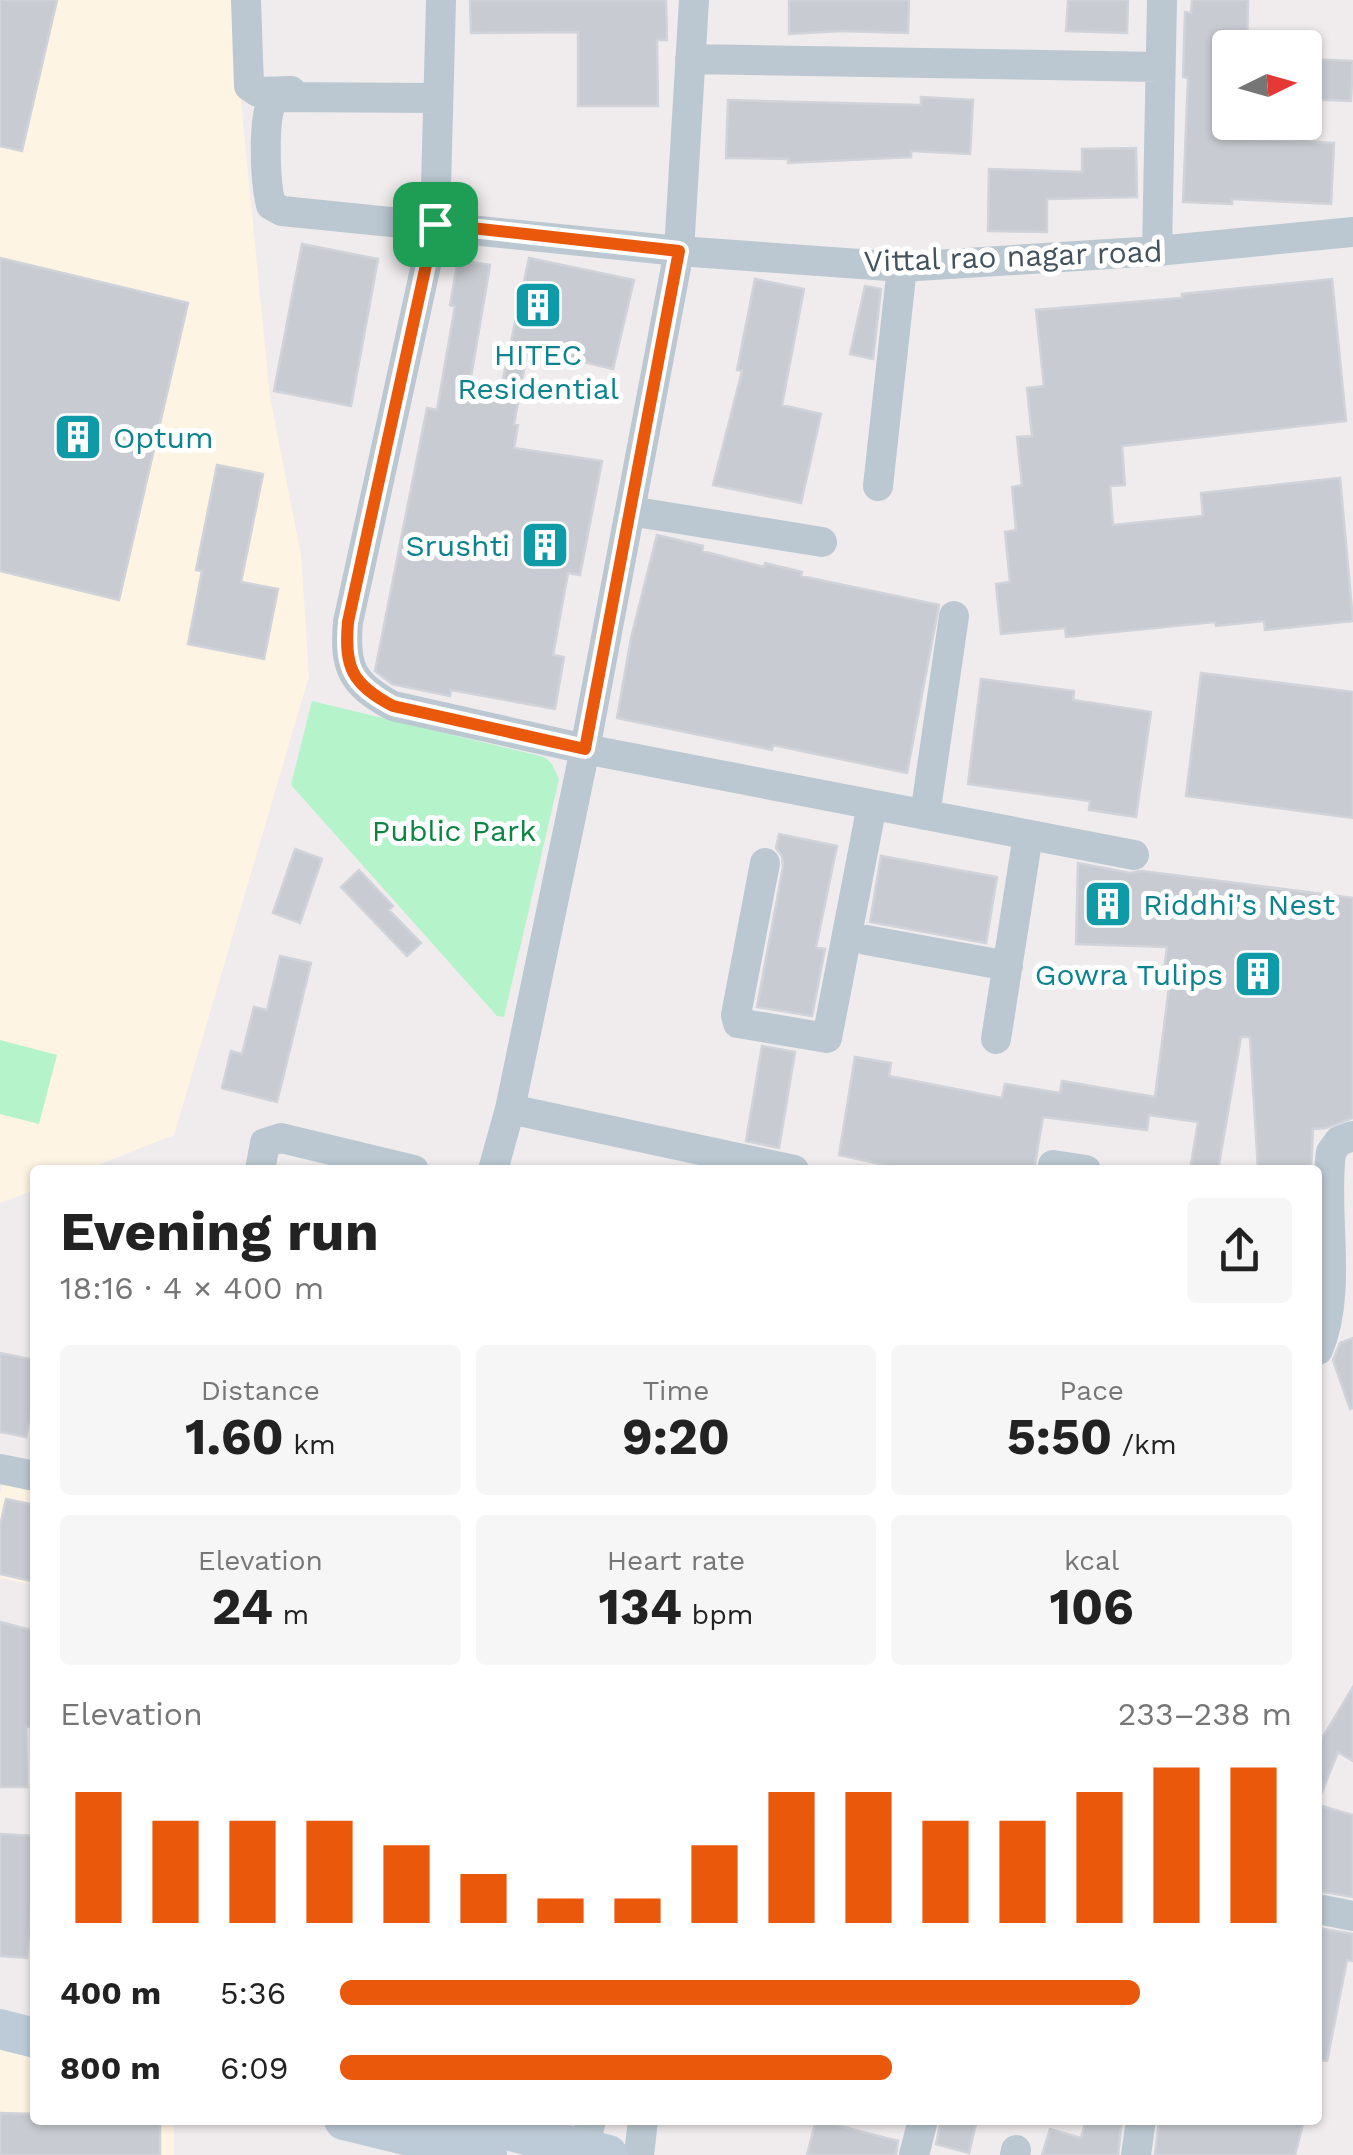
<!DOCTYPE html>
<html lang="en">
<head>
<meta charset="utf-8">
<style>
	body { margin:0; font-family:"Work Sans",sans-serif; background:#f6f6f6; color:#222; height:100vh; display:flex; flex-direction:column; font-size:38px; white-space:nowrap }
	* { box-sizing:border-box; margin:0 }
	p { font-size:32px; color:#767676 }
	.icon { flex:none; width:55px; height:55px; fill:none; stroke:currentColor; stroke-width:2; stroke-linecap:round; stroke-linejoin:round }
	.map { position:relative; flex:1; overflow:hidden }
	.details { position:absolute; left:30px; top:1165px; width:1292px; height:960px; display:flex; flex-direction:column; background:#fff; border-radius:10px; box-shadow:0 2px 8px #0004 }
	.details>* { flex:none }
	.needle { width:65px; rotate:85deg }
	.fabs { position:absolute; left:1212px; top:30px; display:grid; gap:20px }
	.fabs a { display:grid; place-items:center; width:110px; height:110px; border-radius:10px; background:#fff; box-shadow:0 2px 8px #0004; font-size:50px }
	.pin { position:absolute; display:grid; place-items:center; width:85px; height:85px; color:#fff; margin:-42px; border-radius:20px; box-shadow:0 5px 15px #0006 }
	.round { display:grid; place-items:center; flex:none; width:105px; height:105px; border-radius:10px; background:#f6f6f6 }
	.overview { display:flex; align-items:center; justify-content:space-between; height:170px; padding:0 30px }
	h1 { font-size:55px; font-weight:700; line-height:75px }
	.stats { display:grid; grid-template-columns:repeat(3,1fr); gap:15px; height:170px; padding:10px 30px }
	.stats div { display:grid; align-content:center; border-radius:10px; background:#f6f6f6; text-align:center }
	.stats b { font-size:50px; font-weight:700 }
	.stats small { font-size:28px; font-weight:400 }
	.stats p { font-size:28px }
	.chart { height:280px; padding:20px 30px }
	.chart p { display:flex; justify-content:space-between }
	.chart svg { width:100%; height:180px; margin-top:10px; stroke:#ea580c; stroke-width:6 }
	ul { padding:0 30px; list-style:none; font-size:32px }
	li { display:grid; grid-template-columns:160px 120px 1fr; align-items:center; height:75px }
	li i { height:25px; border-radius:12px; background:#ea580c }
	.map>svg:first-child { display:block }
	.commercial { fill:#fef4e3 }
	.green { fill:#b5f3ca }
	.building { fill:#c8ccd2; stroke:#d0d3d9; stroke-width:2.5 }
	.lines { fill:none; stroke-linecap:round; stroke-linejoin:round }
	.minor { stroke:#bbc8d1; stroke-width:30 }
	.secondary { stroke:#bdcbd8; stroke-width:40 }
	.route-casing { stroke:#fff; stroke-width:20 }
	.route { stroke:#ea580c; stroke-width:12 }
	.labels { text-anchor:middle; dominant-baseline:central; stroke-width:10; stroke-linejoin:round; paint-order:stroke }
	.street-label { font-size:30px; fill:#43525c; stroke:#fff }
	.culture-label { font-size:30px; fill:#0d838f; stroke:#fff; text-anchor:start }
	.park-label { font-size:30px; fill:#0d8443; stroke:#fff }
</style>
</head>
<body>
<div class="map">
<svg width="1353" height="2155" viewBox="0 0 1353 2155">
	<rect width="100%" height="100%" fill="#f0eced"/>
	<!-- commercial -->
	<path class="commercial" d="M 0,0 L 231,0 L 270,397 L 301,555 L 309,676 L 174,1135 L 85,1170 L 35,1170 L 35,1190 L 0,1203 Z
		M 4,1474 L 35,1480 L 35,1585 L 0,1578 L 0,1494 Z
		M 0,2034 L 35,2039 L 35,2120 L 174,2120 L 174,2155 L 0,2155 Z"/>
	<!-- green -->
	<path class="green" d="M 312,701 L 544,757 L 552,764 L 559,779 L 504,1017 L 497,1016 L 291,785 Z
		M 0,1040 L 57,1055 L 39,1124 L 0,1114 Z"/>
	<!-- building -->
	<path class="building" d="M 0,0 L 57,0 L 22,151 L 0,146 Z
		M 470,0 L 666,0 L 667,40 L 657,40 L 658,106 L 578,106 L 578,32 L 471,33 Z
		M 789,0 L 909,0 L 908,33 L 841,31 L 789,34 Z
		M 1068,0 L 1128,0 L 1127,33 L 1066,31 Z
		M 1192,0 L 1248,0 L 1247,48 L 1230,48 L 1230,122 L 1235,122 L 1234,138 L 1334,143 L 1331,204 L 1232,199 L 1232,204 L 1183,202 L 1188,78 L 1183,77 L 1185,12 L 1191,13 Z
		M 1305,59 L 1353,61 L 1351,101 L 1305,99 Z
		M 921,97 L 973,100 L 970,154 L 911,151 L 911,157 L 788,163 L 788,159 L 726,158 L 728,100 L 921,105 Z
		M 1136,148 L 1137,197 L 1047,199 L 1047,232 L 988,231 L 989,169 L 1082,172 L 1082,149 Z
		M 302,244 L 378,259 L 351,406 L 274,391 Z
		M 0,258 L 188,303 L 119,600 L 0,571 Z
		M 529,258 L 634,280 L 613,369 L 528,349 L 514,424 L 518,425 L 514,448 L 602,461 L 580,575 L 568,573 L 553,655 L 564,657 L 555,709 L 451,690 L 450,696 L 392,684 L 375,671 L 427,408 L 437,410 L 455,306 L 450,305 L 458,260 L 490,265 L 470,383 L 501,388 Z
		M 755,279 L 804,289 L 782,405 L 821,414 L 801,503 L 713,485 L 742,371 L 737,370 Z
		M 1332,279 L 1346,421 L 1122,446 L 1125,485 L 1110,486 L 1113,525 L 1203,516 L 1201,493 L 1340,478 L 1353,621 L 1265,630 L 1264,621 L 1216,626 L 1215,622 L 1066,637 L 1065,628 L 1001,634 L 996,584 L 1010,582 L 1005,532 L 1016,530 L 1012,487 L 1022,485 L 1017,437 L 1032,436 L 1027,388 L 1044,386 L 1036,310 L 1182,298 L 1182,294 Z
		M 865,286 L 881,289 L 873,359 L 850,354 Z
		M 217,465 L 263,474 L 241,582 L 278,589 L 264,659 L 188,644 L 202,571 L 196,570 Z
		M 657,535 L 703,546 L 702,551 L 764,567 L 765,563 L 802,572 L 801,576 L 939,605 L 907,773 L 773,745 L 772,750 L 617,718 L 631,638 Z
		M 1201,673 L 1353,692 L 1353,818 L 1186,796 Z
		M 981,679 L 1074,691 L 1073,700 L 1151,712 L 1136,817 L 1089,810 L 1090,801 L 968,784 Z
		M 779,834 L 837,846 L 816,947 L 825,949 L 812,1016 L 757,1007 L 783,867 L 782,856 L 776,848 Z
		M 295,849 L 322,859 L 300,923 L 273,913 Z
		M 881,856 L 997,877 L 986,943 L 870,922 Z
		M 1078,863 L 1130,873 L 1142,871 L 1353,898 L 1353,1118 L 1326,1128 L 1313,1129 L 1311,1170 L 1258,1170 L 1250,1037 L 1241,1037 L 1218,1170 L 1190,1170 L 1198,1122 L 1149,1115 L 1147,1130 L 1043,1117 L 1034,1170 L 908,1170 L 839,1155 L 855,1057 L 891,1063 L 889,1076 L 1002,1098 L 1005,1084 L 1060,1093 L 1062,1081 L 1155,1097 L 1169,987 L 1162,986 L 1167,947 L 1076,944 Z
		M 359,870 L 393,906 L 389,910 L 421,943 L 407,956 L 341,887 Z
		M 280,956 L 311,963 L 277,1102 L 222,1088 L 231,1051 L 242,1054 L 254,1007 L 267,1010 Z
		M 762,1046 L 795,1052 L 779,1148 L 746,1141 Z
		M 1353,1338 L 1353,1408 L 1350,1409 L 1333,1360 L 1340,1343 Z
		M 0,1353 L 35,1360 L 35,1392 L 26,1437 L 0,1432 Z
		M 6,1499 L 35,1505 L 35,1582 L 0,1574 L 0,1526 Z
		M 0,1622 L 35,1631 L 32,1727 L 26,1727 L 27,1787 L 0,1787 Z
		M 1353,1687 L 1353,1761 L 1338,1752 L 1318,1802 L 1318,1745 Z
		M 1318,1805 L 1353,1815 L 1353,1897 L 1318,1891 Z
		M 0,1834 L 35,1836 L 35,1891 L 32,1890 L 27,1958 L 0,1956 Z
		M 1318,1928 L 1353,1934 L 1353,1961 L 1347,1960 L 1327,2061 L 1318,2060 Z
		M 0,2113 L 35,2114 L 35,2120 L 160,2120 L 160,2155 L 0,2155 Z
		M 816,2120 L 898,2141 L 896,2155 L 807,2155 Z
		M 941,2120 L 977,2120 L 969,2153 L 936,2144 Z
		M 1086,2120 L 1122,2120 L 1118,2155 L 1042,2155 L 1050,2129 L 1081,2138 Z
		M 1159,2120 L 1304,2120 L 1295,2155 L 1155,2155 Z"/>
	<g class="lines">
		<!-- minor -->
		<path class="minor" d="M 246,0 L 249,86 L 258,92 L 291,91
			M 441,0 L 435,224 L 348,622 C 344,668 352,684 393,706 L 585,749 L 1134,855
			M 690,59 L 1160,67
			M 438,98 L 274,97 C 262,116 265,181 271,205 L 282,211 L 679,251 L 902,267 L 1157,251 L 1353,232
			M 1157,251 L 1162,0
			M 878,486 L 902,267
			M 630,511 L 822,542
			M 925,815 L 954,616
			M 765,863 L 736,1015 L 738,1023 L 827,1038 L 872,805
			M 866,940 L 1008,966
			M 996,1039 L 1028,835
			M 510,1109 L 794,1170
			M 1053,1165 L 1086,1170
			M 260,1170 L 265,1143 L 281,1138 L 414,1170
			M 493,1170 L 510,1109 L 585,749 L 679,251 L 694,0
			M 1318,1350 C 1343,1290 1323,1215 1331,1152 L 1339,1141 L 1353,1136
			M 0,1469 L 35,1476
			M 1318,1909 L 1353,1916
			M 584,2149 L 591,2120
			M 639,2155 L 643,2120
			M 914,2155 L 923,2120
			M 1015,2155 L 1016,2150
			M 1136,2155 L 1141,2120"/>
		<!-- secondary -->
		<path class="secondary" d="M 0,2029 L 35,2038
			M 344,2120 L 487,2155
			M 465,2120 L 608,2155"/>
	</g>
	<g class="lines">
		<!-- route casing -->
		<g class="route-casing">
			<path id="route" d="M 435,224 L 679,251 L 585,749 L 393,706 C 352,684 344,668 348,622 Z"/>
		</g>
		<!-- route -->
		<use href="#route" class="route"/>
	</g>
	<!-- icons -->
	<defs>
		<g id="building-square" transform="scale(2.5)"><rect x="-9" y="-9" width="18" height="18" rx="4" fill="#0f9aa8" stroke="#fff"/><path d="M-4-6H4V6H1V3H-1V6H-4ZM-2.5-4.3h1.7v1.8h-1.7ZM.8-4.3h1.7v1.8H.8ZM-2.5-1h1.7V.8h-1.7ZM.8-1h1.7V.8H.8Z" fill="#fff"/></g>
	</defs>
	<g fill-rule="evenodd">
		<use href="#building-square" x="538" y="305"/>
		<use href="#building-square" x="78" y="437"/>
		<use href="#building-square" x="545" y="545"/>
		<use href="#building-square" x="1108" y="904"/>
		<use href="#building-square" x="1258" y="974"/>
	</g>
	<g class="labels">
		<!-- street labels -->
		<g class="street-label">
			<text transform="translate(1013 256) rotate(-2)">Vittal rao nagar road</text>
		</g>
		<!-- culture labels -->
		<g class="culture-label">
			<text x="538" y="354" text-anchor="middle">HITEC<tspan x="538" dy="34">Residential</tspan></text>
			<text x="113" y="437">Optum</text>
			<text x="510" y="545" text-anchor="end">Srushti</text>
			<text x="1143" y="904">Riddhi's Nest</text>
			<text x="1223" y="974" text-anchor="end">Gowra Tulips</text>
		</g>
		<!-- park labels -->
		<g class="park-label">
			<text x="454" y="830">Public Park</text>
		</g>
	</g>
</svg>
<div class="fabs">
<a><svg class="needle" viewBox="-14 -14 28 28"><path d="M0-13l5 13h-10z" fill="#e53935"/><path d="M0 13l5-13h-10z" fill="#767676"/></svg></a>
</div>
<div class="pin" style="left:435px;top:224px;background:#1e9e55"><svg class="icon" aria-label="arrive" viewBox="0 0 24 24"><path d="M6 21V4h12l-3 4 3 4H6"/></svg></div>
<section class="details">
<div class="overview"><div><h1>Evening run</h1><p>18:16 · 4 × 400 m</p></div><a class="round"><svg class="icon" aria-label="share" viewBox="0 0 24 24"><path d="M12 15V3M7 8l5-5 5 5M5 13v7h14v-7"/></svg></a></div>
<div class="stats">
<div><p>Distance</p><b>1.60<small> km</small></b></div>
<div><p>Time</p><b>9:20</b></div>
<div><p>Pace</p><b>5:50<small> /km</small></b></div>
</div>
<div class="stats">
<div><p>Elevation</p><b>24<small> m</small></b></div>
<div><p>Heart rate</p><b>134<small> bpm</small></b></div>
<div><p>kcal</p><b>106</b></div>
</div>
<div class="chart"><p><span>Elevation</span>233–238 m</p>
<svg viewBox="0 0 160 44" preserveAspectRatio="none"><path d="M5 44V12M15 44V19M25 44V19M35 44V19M45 44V25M55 44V32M65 44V38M75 44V38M85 44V25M95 44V12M105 44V12M115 44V19M125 44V19M135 44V12M145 44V6M155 44V6"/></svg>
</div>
<ul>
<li><b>400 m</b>5:36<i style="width:84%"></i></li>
<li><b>800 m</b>6:09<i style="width:58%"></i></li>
</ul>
</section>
</div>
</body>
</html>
